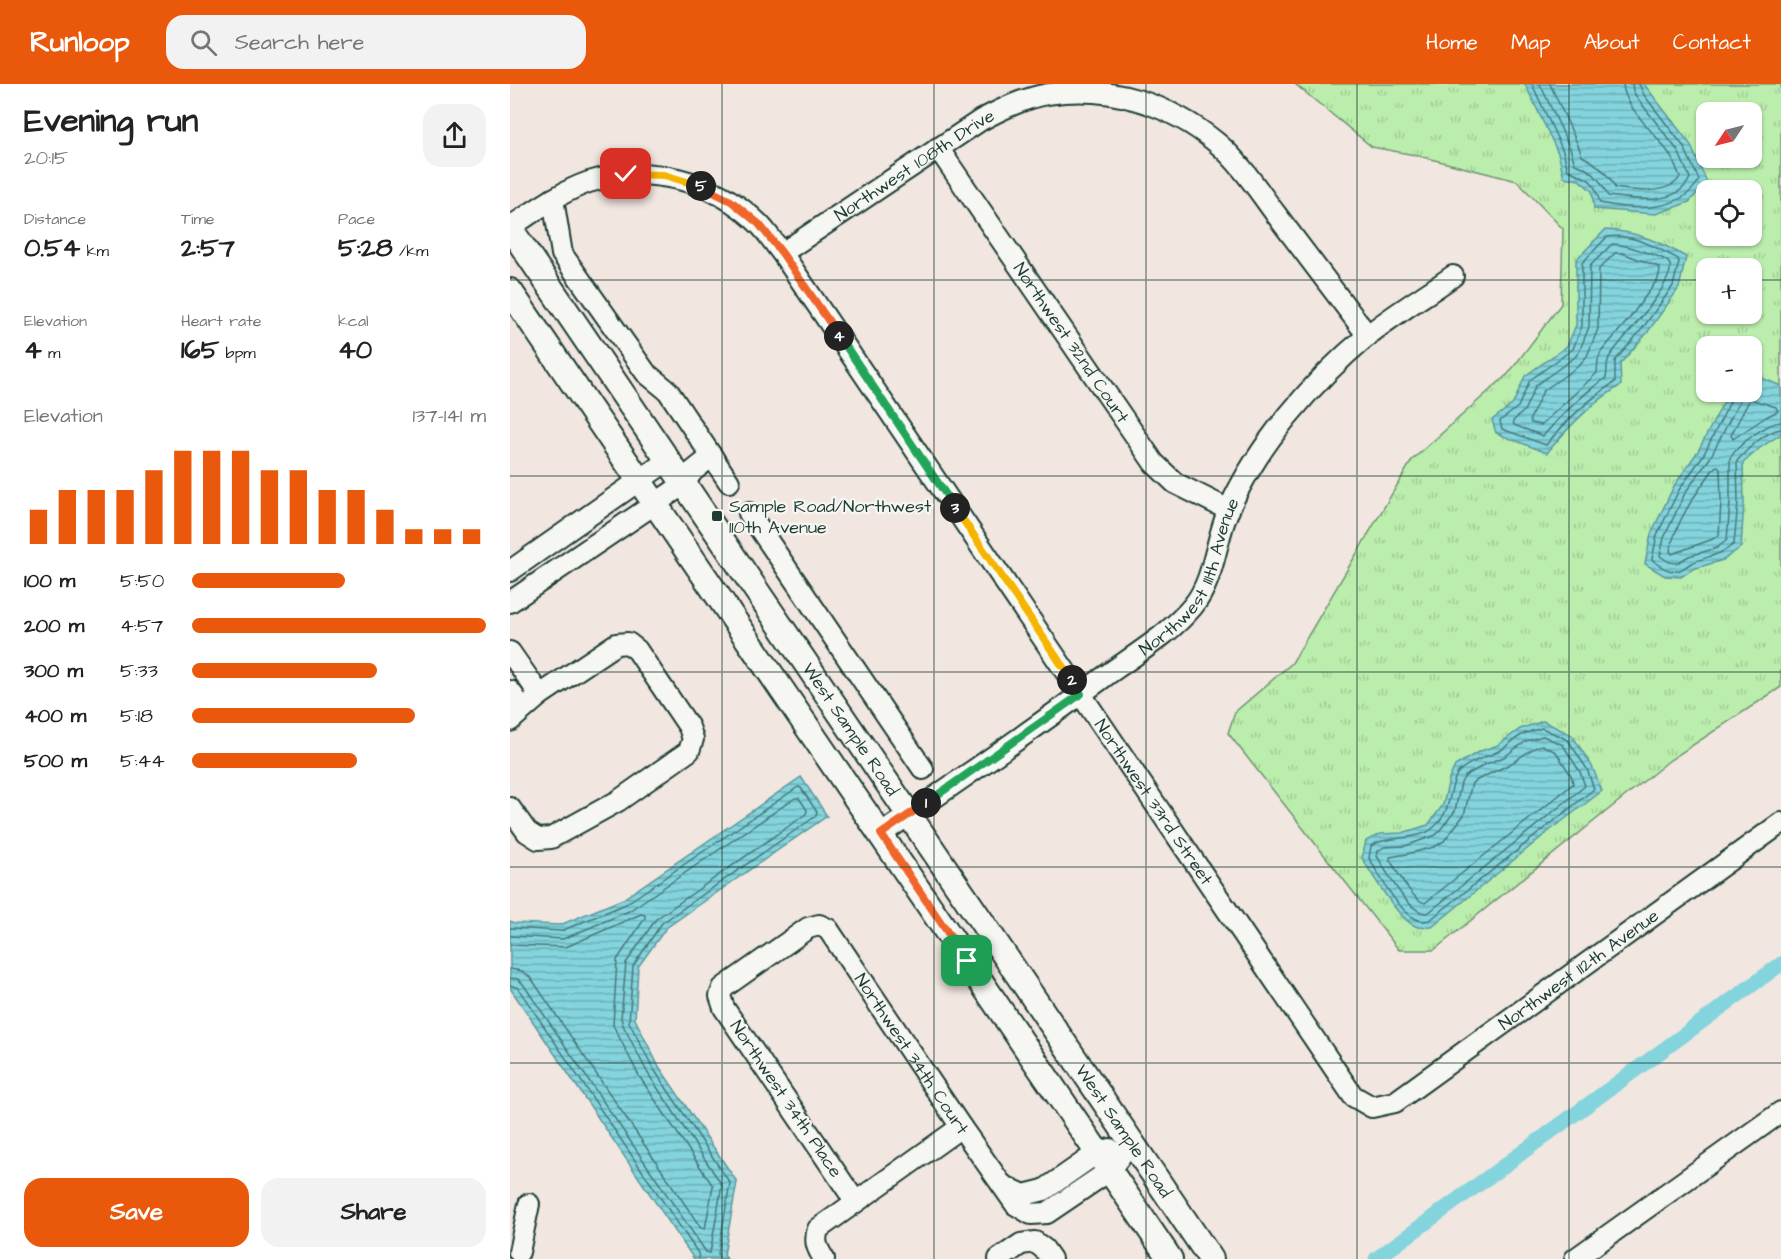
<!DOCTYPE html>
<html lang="en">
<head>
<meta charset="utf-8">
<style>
	body { margin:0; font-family:"Architects Daughter",sans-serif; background:#f2f2f2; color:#222; height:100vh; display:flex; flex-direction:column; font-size:22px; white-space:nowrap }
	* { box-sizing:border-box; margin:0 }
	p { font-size:20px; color:#767676 }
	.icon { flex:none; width:33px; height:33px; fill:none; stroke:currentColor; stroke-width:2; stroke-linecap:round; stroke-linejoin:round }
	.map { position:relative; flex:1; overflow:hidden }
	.panel { display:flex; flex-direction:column; background:#fff; width:510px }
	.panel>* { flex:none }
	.needle { width:39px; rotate:235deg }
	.tools { position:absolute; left:1186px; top:18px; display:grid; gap:12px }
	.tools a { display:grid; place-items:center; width:66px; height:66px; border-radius:12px; background:#fff; box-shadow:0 2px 4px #0004; font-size:30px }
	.pin { position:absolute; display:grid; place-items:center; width:51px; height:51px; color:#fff; margin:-26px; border-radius:12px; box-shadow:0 3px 9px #0006 }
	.km { position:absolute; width:30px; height:30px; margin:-15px; border-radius:50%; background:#222; color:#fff; font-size:16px; line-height:30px; text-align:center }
	.round { display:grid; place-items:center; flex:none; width:63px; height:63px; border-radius:18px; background:#f2f2f2 }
	.head { display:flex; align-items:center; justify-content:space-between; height:102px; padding:0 24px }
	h1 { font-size:33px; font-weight:700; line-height:45px }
	.metrics { display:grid; grid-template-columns:repeat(3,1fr); gap:9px; height:102px; padding:6px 24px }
	.metrics div { display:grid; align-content:center }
	.metrics b { font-size:26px; font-weight:700 }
	.metrics small { font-size:16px; font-weight:400 }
	.metrics p { font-size:16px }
	.chart { height:168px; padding:12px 24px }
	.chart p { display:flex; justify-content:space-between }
	.chart svg { width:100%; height:108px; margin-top:6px; stroke:#ea580c; stroke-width:6 }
	.cta { display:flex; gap:12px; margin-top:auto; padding:12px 24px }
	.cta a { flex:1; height:69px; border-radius:18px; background:#ea580c; color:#fff; font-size:24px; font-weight:700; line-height:69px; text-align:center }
	.cta a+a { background:#f2f2f2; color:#222 }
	ul { padding:0 24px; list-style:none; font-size:20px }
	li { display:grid; grid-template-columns:96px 72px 1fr; align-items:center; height:45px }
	li i { height:15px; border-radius:8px; background:#ea580c }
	header { display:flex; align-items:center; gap:36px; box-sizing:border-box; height:84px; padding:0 30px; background:#ea580c; color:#fff }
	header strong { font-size:28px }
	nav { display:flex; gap:33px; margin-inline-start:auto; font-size:21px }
	.search { width:420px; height:54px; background:#f2f2f2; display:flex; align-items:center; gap:15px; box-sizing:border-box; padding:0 21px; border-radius:18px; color:#767676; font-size:22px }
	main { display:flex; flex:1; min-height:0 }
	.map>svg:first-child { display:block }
	.grass { fill:url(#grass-tufts); stroke:#6d9570; stroke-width:1.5; fill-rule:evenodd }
	.water { fill:url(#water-rules); stroke:#5c989a; stroke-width:1.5 }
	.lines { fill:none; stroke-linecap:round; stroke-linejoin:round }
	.shore { stroke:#477978; stroke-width:1.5 }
	.canal { stroke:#84d4de; stroke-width:15 }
	.minor-casing { stroke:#1f3d34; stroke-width:24 }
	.major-casing { stroke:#1f3d34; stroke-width:28 }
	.minor { stroke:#f6f6f2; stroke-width:20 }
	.major { stroke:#f6f6f2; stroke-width:24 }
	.split-1-casing { stroke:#fff; stroke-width:12 }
	.split-2-casing { stroke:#fff; stroke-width:12 }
	.split-3-casing { stroke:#fff; stroke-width:12 }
	.split-4-casing { stroke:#fff; stroke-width:12 }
	.split-5-casing { stroke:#fff; stroke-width:12 }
	.split-6-casing { stroke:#fff; stroke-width:12 }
	.split-1 { stroke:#f0652b; stroke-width:8 }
	.split-2 { stroke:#22a559; stroke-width:8 }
	.split-3 { stroke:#f5b400; stroke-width:8 }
	.split-4 { stroke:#22a559; stroke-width:8 }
	.split-5 { stroke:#f0652b; stroke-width:8 }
	.split-6 { stroke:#f5b400; stroke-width:8 }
	.grid { fill:none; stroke:#1f3d34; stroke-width:1.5; stroke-opacity:0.55 }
	.poi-dot { fill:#1f3d34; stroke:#f6f6f2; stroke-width:2 }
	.labels { text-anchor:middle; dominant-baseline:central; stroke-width:4.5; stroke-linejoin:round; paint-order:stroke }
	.street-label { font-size:18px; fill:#1f3d34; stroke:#f6f6f2 }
	.poi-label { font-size:18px; fill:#1f3d34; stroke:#f6f6f2; text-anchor:start }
</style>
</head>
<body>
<header>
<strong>Runloop</strong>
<div class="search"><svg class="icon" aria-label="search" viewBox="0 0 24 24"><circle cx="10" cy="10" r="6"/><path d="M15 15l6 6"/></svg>Search here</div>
<nav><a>Home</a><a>Map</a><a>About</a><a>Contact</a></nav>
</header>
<main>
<section class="panel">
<div class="head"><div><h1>Evening run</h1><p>20:15</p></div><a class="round"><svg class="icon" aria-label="share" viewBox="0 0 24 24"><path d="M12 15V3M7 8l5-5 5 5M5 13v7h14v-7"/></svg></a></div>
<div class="metrics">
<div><p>Distance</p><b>0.54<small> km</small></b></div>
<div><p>Time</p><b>2:57</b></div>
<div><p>Pace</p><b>5:28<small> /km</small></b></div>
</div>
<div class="metrics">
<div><p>Elevation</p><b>4<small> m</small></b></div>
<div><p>Heart rate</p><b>165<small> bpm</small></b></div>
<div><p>kcal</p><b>40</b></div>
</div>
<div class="chart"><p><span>Elevation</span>137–141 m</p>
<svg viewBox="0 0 160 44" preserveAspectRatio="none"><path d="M5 44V30M15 44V22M25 44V22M35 44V22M45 44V14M55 44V6M65 44V6M75 44V6M85 44V14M95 44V14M105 44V22M115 44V22M125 44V30M135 44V38M145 44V38M155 44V38"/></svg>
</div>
<ul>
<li><b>100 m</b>5:50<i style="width:52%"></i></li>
<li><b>200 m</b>4:57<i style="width:100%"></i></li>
<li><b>300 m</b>5:33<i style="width:63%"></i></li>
<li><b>400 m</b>5:18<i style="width:76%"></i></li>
<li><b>500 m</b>5:44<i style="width:56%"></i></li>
</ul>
<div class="cta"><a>Save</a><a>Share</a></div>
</section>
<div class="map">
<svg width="1271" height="1175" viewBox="0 0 1271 1175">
	<defs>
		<pattern id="grass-tufts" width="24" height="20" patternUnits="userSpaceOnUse" patternTransform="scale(1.5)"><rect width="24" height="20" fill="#bbedac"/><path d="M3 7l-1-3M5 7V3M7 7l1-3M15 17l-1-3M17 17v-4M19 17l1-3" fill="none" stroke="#a0cc95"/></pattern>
		<pattern id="water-rules" width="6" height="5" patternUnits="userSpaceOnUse" patternTransform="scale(1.5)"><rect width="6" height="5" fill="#84d4de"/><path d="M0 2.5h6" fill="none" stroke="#6badb5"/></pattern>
	</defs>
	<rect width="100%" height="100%" fill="#f1e6e0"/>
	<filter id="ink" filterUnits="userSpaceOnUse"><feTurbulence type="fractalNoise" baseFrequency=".0167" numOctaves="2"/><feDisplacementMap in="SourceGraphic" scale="12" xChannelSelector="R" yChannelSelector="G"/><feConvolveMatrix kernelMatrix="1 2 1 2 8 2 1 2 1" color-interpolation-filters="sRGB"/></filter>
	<g filter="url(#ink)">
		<!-- grass -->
		<path class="grass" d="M 785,0 L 1271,0 L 1271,603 L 1160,676 L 924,866 L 889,866 L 718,649 L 725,628 L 782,579 L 902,376 L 999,289 L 1051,220 L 1053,145 L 1007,97 L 905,71 L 862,63 ZM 1197,28 L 1242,28 L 1242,74 L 1197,74 ZM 1197,106 L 1242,106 L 1242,152 L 1197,152 ZM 1197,184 L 1242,184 L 1242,230 L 1197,230 ZM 1197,262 L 1242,262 L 1242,308 L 1197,308 Z"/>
		<!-- water -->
		<path class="water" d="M 1015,0 L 1134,0 L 1180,60 L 1197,98 L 1179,118 L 1146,130 L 1084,125 L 1082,107 L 1069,96 L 1054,93 L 1048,69 Z
			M 1095,146 C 1126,147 1150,158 1176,173 L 1169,204 L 1137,249 L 1110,280 L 1111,301 C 1083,318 1058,343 1037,369 L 986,349 L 982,336 L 1003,320 L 1015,292 L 1057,262 L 1066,241 L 1066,176 Z
			M 1245,291 L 1271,302 L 1271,350 L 1250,364 L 1233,379 L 1234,418 L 1231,463 L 1213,476 L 1183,485 L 1171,493 L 1155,492 L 1135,480 L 1141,450 L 1164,402 L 1188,367 L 1219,308 L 1242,308 L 1242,292 Z
			M 1033,637 L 1062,651 L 1082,682 L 1092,707 L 1039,747 L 922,843 C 918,843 912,844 908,843 C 890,839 862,790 852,774 L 856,757 L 870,750 L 892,749 L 918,741 L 933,721 L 939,695 L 945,682 L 968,668 L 988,661 L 1010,645 Z
			M 291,693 L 317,732 L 156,844 L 128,883 L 125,935 L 148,981 L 227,1098 L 214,1171 L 217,1175 L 184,1175 L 0,904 L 0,837 L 4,839 L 50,841 L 113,815 Z"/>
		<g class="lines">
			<!-- shore -->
			<path class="shore" d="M 1022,0 L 1053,67 L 1058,86 C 1081,96 1083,94 1090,119 C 1122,126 1171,129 1189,96 L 1174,63 L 1134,11 L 1129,0
				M 1030,0 L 1060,64 L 1065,80 C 1084,86 1090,96 1098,112 C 1123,115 1167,123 1180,94 L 1168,67 L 1128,15 L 1123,7 L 1122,0
				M 1040,0 L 1068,61 L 1072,72 C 1086,79 1098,89 1105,104 C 1122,107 1160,111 1170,93 C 1167,85 1164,77 1160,71 C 1147,50 1114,24 1113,0
				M 1097,153 C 1121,149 1148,164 1168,175 L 1169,178 L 1163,202 L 1132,245 L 1105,277 L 1105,298 C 1079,315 1056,337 1036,361 L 992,345 L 990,337 L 1008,323 L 1020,296 L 1063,265 L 1072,242 L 1072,179 Z
				M 1102,160 C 1115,160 1126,165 1138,169 C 1144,171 1155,174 1159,179 C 1170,194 1109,258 1100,272 C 1095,279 1098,287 1096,294 C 1073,309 1052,331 1033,352 L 1004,341 L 1003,337 L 1014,327 L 1026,301 L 1065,273 L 1069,268 L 1079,243 L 1080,182 Z
				M 1105,169 L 1112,169 L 1149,183 L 1150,186 L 1148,195 L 1119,235 L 1091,268 L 1088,276 L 1087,289 L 1031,341 L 1021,339 L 1020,335 L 1033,307 L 1070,281 L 1077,272 L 1088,245 L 1089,185 Z
				M 1224,308 L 1223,312 L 1194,370 L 1169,406 L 1147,451 L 1142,475 C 1147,481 1158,488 1167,487 C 1172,486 1176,482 1180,480 C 1197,471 1207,474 1224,460 L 1228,418 L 1227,377 C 1237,365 1256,347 1271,345
				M 1231,308 L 1230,316 L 1200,374 L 1175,409 L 1154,454 L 1150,472 L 1159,478 L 1167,479 L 1179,472 L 1207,464 L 1217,456 L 1220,418 L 1220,374 C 1228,361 1256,339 1271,338
				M 1240,315 L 1266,323 L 1268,327 L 1256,333 L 1223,355 L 1221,351 Z
				M 1208,382 L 1210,384 L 1211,418 L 1209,451 L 1203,455 L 1162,470 L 1160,467 C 1166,436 1187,408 1205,383 Z
				M 1032,644 L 1058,656 L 1077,685 L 1084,705 L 920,836 C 916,837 911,838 906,835 C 887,826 870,792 859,774 L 861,762 C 878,751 909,757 923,744 C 943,726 937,710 947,690 C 954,679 980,672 991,666 C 999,661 1006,653 1014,650 C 1020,647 1026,646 1032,644 Z
				M 1033,652 L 1053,661 L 1070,688 L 1075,702 L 918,829 C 899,831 876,787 867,772 L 868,767 L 874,763 L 895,762 L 926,751 L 945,727 L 951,699 L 955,692 L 976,680 L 994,673 L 1016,657 Z
				M 1032,661 L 1046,668 L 1062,693 L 1063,700 L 915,819 C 903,817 887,787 880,776 L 880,773 L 897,770 L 924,763 L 934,757 L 954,731 L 962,699 C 974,692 986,687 998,681 C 1010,675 1018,665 1032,661 Z
				M 0,844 L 51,847 L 116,820 L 288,703 L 291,704 L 307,728 L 306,732 L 152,839 L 123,882 L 119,938 L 143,984 L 220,1099 L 208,1170 L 209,1175
				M 0,852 L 53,855 L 119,827 L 285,714 L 289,714 L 297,726 L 296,730 L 146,835 L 116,879 L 111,934 L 113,941 L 137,988 L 212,1101 L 200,1169 L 196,1168 L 13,900 L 8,895 L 0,894
				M 0,861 L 56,863 L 131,830 L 135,831 L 135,834 L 107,876 L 103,941 L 129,992 L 203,1102 L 195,1145 L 191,1144 L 21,894 L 12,887 L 0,885
				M 0,901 L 8,904 L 188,1169 L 189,1175"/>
			<!-- canal -->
			<path class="canal" d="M 866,1175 L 1271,880"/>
			<!-- minor casing -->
			<g class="minor-casing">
				<g id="minor">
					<path id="s1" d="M 428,64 L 644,379 L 665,399 L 719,426"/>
					<path d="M 43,115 L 52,170 L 136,289 L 158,307 L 219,398"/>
					<path id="s2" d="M 0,143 C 25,127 50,108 79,98 C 138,79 205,96 249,140 C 257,148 264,159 272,169 L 471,36 C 492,25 514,14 538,10 C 599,0 660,20 707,59 C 729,77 748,106 765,129 C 796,170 827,211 858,252"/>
					<path id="s3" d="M 272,169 L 843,1012 L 862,1023 L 885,1018 L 1271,739"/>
					<path d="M 239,429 L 413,685"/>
					<path d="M 0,487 L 157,377"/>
					<path d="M 0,518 L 174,400 L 182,388 L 202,372"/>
					<path d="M 0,568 L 30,611"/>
					<path d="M 0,607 L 13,625"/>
					<path d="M 0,637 L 30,611 L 106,560 L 118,559 L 127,566 L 179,643 L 183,655 L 179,667 L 108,717 L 41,754 L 28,755 L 17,748 L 0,724"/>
					<path id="s4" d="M 371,750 C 446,699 521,647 594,593 C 624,571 659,551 683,522 C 705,495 705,456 719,425 C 748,360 803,297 857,252 C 884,230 915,212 943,192"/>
					<path d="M 492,1101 L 514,1111 L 534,1106 L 587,1069 L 600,1065"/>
					<path id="s5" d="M 345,1117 L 214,924 L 210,912 L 213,904 L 298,844 L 309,841 L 318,845 L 451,1043 L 506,1121 L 521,1130 L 537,1129 L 599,1087 L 621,1058"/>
					<path d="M 9,1168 L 19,1120"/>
					<path d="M 314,1175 C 307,1164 304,1158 308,1145 L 451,1043"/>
					<path d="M 489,1175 L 511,1160 L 525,1158 L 534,1165 L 541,1175"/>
					<path d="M 1065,1175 L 1271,1028"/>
				</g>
			</g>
			<!-- major casing -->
			<g class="major-casing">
				<g id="major">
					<path id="s6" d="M 0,144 L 701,1175"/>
					<path d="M 0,207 L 660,1175"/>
				</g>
			</g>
			<!-- minor -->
			<use href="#minor" class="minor"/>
			<!-- major -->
			<use href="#major" class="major"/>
		</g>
	</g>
	<g class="lines" filter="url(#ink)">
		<!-- split-1 casing -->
		<g class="split-1-casing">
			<path id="split-1" d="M 416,719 L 371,750 L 457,877"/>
		</g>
		<!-- split-2 casing -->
		<g class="split-2-casing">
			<path id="split-2" d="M 416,719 L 571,610 L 562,596"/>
		</g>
		<!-- split-3 casing -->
		<g class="split-3-casing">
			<path id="split-3" d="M 445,424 L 562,596"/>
		</g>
		<!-- split-4 casing -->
		<g class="split-4-casing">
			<path id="split-4" d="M 329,252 L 445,424"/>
		</g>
		<!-- split-5 casing -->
		<g class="split-5-casing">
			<path id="split-5" d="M 191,102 L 221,117 L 249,140 L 272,169 L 329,252"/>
		</g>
		<!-- split-6 casing -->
		<g class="split-6-casing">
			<path id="split-6" d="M 116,90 L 154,91 L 191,102"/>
		</g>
		<!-- split-1 -->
		<use href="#split-1" class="split-1"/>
		<!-- split-2 -->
		<use href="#split-2" class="split-2"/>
		<!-- split-3 -->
		<use href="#split-3" class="split-3"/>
		<!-- split-4 -->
		<use href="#split-4" class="split-4"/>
		<!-- split-5 -->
		<use href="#split-5" class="split-5"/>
		<!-- split-6 -->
		<use href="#split-6" class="split-6"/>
	</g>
	<!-- grid -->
	<path class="grid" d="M 212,0 L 212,1175M 424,0 L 424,1175M 636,0 L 636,1175M 847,0 L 847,1175M 1059,0 L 1059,1175M 0,196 L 1197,196M 1242,196 L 1271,196M 0,392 L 1271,392M 0,588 L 1271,588M 0,783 L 1271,783M 0,979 L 1271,979"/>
	<!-- markers -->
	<rect class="poi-dot" x="201" y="426" width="12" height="12" rx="3"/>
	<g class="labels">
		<!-- street labels -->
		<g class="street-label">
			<text stroke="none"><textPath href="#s2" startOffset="471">Northwest 108th Drive</textPath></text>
			<text stroke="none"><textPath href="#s1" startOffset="236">Northwest 32nd Court</textPath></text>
			<text stroke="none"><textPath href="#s4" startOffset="410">Northwest 111th Avenue</textPath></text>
			<text stroke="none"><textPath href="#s6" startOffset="606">West Sample Road</textPath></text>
			<text stroke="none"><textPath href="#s3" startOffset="663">Northwest 33rd Street</textPath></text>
			<text stroke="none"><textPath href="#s3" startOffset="1290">Northwest 112th Avenue</textPath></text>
			<text stroke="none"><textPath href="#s5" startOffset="530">Northwest 34th Court</textPath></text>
			<text transform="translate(276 1015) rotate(56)">Northwest 34th Place</text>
			<text stroke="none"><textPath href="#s6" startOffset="1092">West Sample Road</textPath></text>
		</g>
		<!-- poi labels -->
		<g class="poi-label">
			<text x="219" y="422">Sample Road/Northwest<tspan x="219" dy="21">110th Avenue</tspan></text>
		</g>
	</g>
</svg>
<div class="tools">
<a><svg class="needle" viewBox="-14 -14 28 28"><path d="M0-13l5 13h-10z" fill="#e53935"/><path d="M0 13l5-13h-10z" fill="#767676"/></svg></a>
<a><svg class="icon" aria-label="locate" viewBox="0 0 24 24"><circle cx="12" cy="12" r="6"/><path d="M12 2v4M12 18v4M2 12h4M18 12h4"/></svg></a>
<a>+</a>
<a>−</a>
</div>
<div class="pin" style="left:457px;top:877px;background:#1e9e55"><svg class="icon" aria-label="arrive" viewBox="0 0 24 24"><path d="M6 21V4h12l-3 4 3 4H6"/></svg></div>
<div class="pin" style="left:116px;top:90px;background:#d93025"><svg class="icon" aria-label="check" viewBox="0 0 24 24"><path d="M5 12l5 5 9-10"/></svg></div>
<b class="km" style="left:416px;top:719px">1</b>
<b class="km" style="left:562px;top:596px">2</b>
<b class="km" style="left:445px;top:424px">3</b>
<b class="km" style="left:329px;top:252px">4</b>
<b class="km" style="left:191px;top:102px">5</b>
</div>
</main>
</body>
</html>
